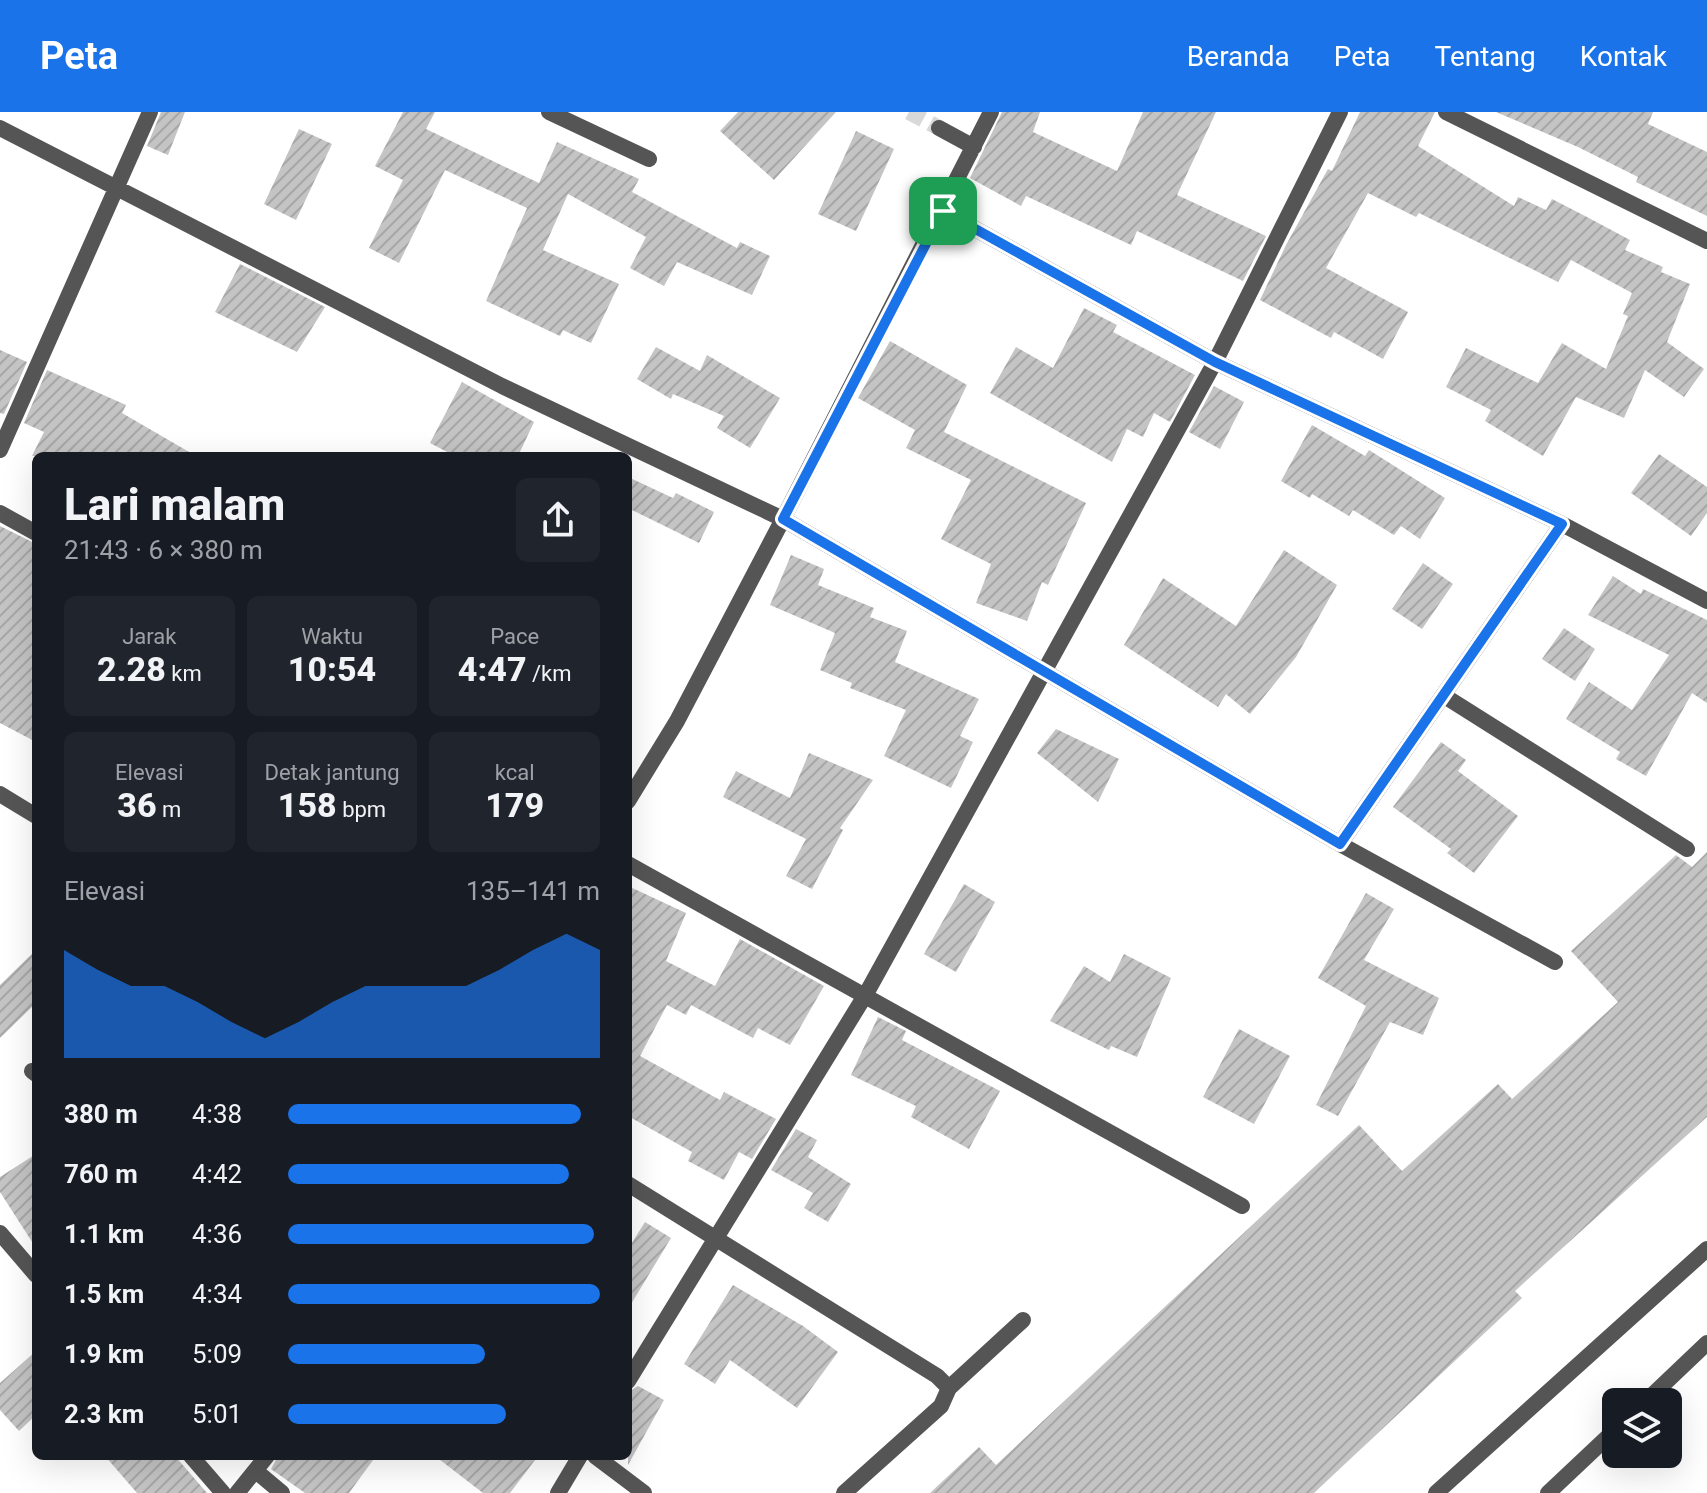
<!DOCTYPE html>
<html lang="id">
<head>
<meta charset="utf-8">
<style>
	body { margin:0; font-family:Roboto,sans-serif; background:#20242c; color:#f1f3f6; height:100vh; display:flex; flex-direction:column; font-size:30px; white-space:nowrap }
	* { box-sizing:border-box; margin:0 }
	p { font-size:26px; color:#9ea1a6 }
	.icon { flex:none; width:44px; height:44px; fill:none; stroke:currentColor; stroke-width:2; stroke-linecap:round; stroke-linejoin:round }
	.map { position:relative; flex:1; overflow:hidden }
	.drawer { position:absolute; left:32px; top:340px; width:600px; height:1008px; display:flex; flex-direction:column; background:#171b24; border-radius:12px; box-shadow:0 8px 32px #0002 }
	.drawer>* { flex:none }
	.controls { position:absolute; left:1602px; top:1276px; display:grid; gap:16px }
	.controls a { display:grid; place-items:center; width:80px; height:80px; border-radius:12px; background:#171b24; box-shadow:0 8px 32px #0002; font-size:40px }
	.pin { position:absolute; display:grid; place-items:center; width:68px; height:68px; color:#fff; margin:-34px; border-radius:16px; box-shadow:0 4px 12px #0006 }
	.round { display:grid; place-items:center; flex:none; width:84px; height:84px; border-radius:12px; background:#20242c }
	.summary { display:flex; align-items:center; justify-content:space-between; height:136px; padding:0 32px }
	h1 { font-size:44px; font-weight:800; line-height:60px }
	.metrics { display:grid; grid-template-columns:repeat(3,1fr); gap:12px; height:136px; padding:8px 32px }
	.metrics div { display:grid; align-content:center; border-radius:12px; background:#20242c; text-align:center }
	.metrics b { font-size:34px; font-weight:800 }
	.metrics small { font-size:22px; font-weight:400 }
	.metrics p { font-size:22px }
	.chart { height:224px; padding:16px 32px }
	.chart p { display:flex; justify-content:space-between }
	.chart svg { width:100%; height:144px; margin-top:8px; fill:#1a73e8; opacity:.7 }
	ul { padding:0 32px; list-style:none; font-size:26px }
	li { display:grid; grid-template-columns:128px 96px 1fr; align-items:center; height:60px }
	li i { height:20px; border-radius:10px; background:#1a73e8 }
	header { display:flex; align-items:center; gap:48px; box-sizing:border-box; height:112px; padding:0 40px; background:#1a73e8; color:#fff }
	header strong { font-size:38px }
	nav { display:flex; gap:44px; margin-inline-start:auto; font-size:28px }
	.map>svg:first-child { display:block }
	.building { fill:url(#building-hatch) }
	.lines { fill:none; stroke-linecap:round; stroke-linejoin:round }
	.minor-tunnel { stroke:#d9d9d9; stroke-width:16; stroke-dasharray:16 8; stroke-linecap:butt }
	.service { stroke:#555; stroke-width:16 }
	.minor { stroke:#555; stroke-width:16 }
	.route-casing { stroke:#fff; stroke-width:16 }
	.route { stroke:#1a73e8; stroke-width:10 }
</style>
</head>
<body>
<header>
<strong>Peta</strong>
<nav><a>Beranda</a><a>Peta</a><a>Tentang</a><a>Kontak</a></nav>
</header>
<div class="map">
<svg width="1707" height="1381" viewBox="0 0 1707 1381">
	<defs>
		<pattern id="building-hatch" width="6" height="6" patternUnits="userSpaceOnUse" patternTransform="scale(2)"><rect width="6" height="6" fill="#c4c4c4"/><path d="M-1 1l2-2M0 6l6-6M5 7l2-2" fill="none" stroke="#a7a7a7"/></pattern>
	</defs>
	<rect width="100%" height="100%" fill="#fff"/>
	<!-- building -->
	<path class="building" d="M 161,0 L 185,0 L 168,43 L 147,34 Z
		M 403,0 L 435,0 L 426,17 L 539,71 L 557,30 L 639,67 L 632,80 L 737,136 L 740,130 L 770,144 L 752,183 L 677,150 L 664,174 L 630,156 L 646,125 L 568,82 L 543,138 L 619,172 L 591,231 L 563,218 L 560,224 L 486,189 L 527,96 L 445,58 L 399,151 L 369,136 L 403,68 L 375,54 Z
		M 738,0 L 836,0 L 774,68 L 720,19 Z
		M 1002,0 L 1040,0 L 1033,20 L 1117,59 L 1143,0 L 1216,0 L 1177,83 L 1266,124 L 1243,169 L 1137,119 L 1131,133 L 1026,84 L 1021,94 L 970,66 Z
		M 1360,0 L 1435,0 L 1418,34 L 1514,94 L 1518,85 L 1546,98 L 1552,87 L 1587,105 L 1630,128 L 1625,138 L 1663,155 L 1661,160 L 1690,172 L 1667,230 L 1704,257 L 1684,285 L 1645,258 L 1624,306 L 1576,285 L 1543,344 L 1485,309 L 1491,298 L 1446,275 L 1466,236 L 1538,271 L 1562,231 L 1606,257 L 1628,204 L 1623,202 L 1632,181 L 1571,148 L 1558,170 L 1419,101 L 1416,105 L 1368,81 L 1326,156 L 1408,200 L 1383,247 L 1334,220 L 1331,226 L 1260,188 L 1286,133 L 1328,57 L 1332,59 Z
		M 1496,0 L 1653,0 L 1648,12 L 1707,40 L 1707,104 L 1636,70 L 1638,65 L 1578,35 Z
		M 299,17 L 332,32 L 296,108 L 264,92 Z
		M 856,19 L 894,37 L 856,119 L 818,102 Z
		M 240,152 L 325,195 L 297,240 L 215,200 Z
		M 1084,196 L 1117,213 L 1113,220 L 1195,263 L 1170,310 L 1154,301 L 1143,325 L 1127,317 L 1112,350 L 990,281 L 1016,235 L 1053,256 Z
		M 890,229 L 967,273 L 944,320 L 1086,391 L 1048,473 L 1042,470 L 1027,509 L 976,491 L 991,452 L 941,427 L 971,368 L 906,336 L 915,318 L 858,286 Z
		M 656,235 L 700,259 L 707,243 L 780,286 L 750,336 L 717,316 L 724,304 L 673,282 L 671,287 L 637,267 Z
		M 0,238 L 27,250 L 4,302 L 0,301 Z
		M 47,258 L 126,293 L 122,301 L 196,344 L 32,344 L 44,320 L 24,311 Z
		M 462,270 L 534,310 L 518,344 L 455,344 L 430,331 Z
		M 1214,274 L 1244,290 L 1220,337 L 1189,320 Z
		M 1312,313 L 1365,344 L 1369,338 L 1445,386 L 1420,427 L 1401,414 L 1394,423 L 1353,398 L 1349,404 L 1312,382 L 1310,386 L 1281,369 Z
		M 1659,342 L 1707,375 L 1707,401 L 1691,424 L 1631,381 Z
		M 628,365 L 673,386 L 676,381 L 714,400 L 699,431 L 628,396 Z
		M 0,414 L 36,432 L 36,630 L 0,611 Z
		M 1284,438 L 1337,473 L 1296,545 L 1250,602 L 1226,582 L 1218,595 L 1124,533 L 1163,466 L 1236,514 Z
		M 791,443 L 824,457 L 818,473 L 874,496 L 870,505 L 907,519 L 895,550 L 979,587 L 960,624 L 973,630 L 951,676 L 884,644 L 906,598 L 850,576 L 852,571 L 820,558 L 835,521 L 770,493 Z
		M 1423,451 L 1453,472 L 1422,517 L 1392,497 Z
		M 1613,464 L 1641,482 L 1643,477 L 1707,508 L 1707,591 L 1692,581 L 1646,664 L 1616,647 L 1620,640 L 1566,607 L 1589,570 L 1632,598 L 1669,543 L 1588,503 Z
		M 1564,516 L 1595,537 L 1575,569 L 1542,547 Z
		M 1056,617 L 1119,647 L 1098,690 L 1037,641 Z
		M 1441,630 L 1466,648 L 1458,659 L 1518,704 L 1474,761 L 1447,741 L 1451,737 L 1393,695 Z
		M 809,641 L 873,668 L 840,716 L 843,718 L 812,777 L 786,764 L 806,727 L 723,685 L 736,659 L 790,686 Z
		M 1707,740 L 1707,1005 L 1515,1179 L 1522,1186 L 1314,1381 L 930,1381 L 979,1335 L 996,1353 L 1359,1013 L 1402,1059 L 1498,972 L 1512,987 L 1618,890 L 1571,839 L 1676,743 L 1692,755 Z
		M 964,772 L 995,790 L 956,860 L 924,842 Z
		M 628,774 L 686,801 L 666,849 L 715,874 L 740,827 L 824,874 L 790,933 L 758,916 L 753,926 L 691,893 L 686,903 L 667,893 L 640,944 L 720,988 L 724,980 L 776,1007 L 752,1047 L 739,1040 L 724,1068 L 688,1049 L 692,1040 L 628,1004 Z
		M 1366,781 L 1394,797 L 1364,848 L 1439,886 L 1423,923 L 1390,910 L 1338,1004 L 1316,993 L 1366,894 L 1318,866 Z
		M 36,838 L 36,891 L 0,926 L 0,873 Z
		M 1124,842 L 1171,866 L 1137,945 L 1111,934 L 1109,938 L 1050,909 L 1084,854 L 1110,870 Z
		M 878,905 L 906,919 L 902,928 L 1000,979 L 969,1037 L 911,1005 L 916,994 L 851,963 Z
		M 1239,917 L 1290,944 L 1254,1012 L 1203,985 Z
		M 796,1017 L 817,1028 L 808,1045 L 851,1072 L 828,1110 L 804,1096 L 813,1081 L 771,1058 Z
		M 36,1042 L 36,1136 L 0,1080 L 0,1065 Z
		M 645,1110 L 671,1126 L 628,1197 L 628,1137 Z
		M 733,1173 L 803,1214 L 838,1240 L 797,1296 L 730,1248 L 715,1272 L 684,1252 Z
		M 36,1239 L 36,1303 L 19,1319 L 0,1298 L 0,1271 Z
		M 638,1274 L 664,1288 L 628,1353 L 628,1280 Z
		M 105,1344 L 175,1344 L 207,1381 L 137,1381 Z
		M 278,1344 L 376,1344 L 349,1381 L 305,1381 L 271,1357 Z
		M 435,1344 L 538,1344 L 510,1381 L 483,1381 Z"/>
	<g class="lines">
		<!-- minor-tunnel -->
		<path class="minor-tunnel" d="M 909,0 L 939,16"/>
		<!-- service -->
		<path class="service" d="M 1645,1290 L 1707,1231
			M 1436,1381 L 1707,1137
			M 1548,1381 L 1616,1317"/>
		<!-- minor -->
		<path class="minor" d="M 549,0 L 649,47
			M 1446,0 L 1707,129
			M 0,16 L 502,274 L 783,407 L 1340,732 L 1555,850
			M 939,16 L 974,35
			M 943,99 L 1215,250 L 1562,412 L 1707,489
			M 0,338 L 150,0
			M 0,401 L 36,421
			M 1446,585 L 1687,737
			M 0,682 L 36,704
			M 628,689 L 677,609 L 783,407 L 991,0
			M 1340,732 L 1562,412
			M 628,752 L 1242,1094
			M 32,959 L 36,962
			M 628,1072 L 937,1264 L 949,1276
			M 0,1121 L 36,1163
			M 628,1269 L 866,882 L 1215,250 L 1340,0
			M 191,1344 L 223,1381
			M 595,1344 L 644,1381
			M 257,1360 L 282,1381
			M 237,1381 L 267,1344
			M 558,1381 L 580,1344
			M 844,1381 L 941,1294 L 949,1276 L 1023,1208"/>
	</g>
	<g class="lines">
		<!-- route casing -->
		<g class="route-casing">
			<path id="route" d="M 943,99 L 1215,250 L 1562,412 L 1340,732 L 783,407 Z"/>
		</g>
		<!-- route -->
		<use href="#route" class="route"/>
	</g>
</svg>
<div class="controls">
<a><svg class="icon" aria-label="layers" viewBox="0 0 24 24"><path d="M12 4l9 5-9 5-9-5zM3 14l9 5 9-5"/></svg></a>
</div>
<div class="pin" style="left:943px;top:99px;background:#1e9e55"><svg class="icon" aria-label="arrive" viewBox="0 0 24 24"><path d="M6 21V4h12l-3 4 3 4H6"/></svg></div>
<section class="drawer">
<div class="summary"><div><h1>Lari malam</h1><p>21:43 · 6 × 380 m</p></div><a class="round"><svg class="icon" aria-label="share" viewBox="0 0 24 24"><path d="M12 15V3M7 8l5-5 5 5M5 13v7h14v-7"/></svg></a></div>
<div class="metrics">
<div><p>Jarak</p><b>2.28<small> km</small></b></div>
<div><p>Waktu</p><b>10:54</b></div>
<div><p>Pace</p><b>4:47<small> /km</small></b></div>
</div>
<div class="metrics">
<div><p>Elevasi</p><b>36<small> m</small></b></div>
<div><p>Detak jantung</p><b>158<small> bpm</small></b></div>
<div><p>kcal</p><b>179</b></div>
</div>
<div class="chart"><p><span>Elevasi</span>135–141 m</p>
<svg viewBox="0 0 160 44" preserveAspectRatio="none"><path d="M0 44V11L10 17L20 22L30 22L40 27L50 33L60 38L70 33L80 27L90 22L100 22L110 22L120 22L130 17L140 11L150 6L160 11V44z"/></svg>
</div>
<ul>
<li><b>380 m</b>4:38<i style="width:94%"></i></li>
<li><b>760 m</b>4:42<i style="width:90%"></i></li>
<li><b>1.1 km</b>4:36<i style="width:98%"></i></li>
<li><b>1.5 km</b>4:34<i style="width:100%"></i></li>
<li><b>1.9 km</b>5:09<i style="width:63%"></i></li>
<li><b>2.3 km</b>5:01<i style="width:70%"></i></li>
</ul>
</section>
</div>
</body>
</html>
